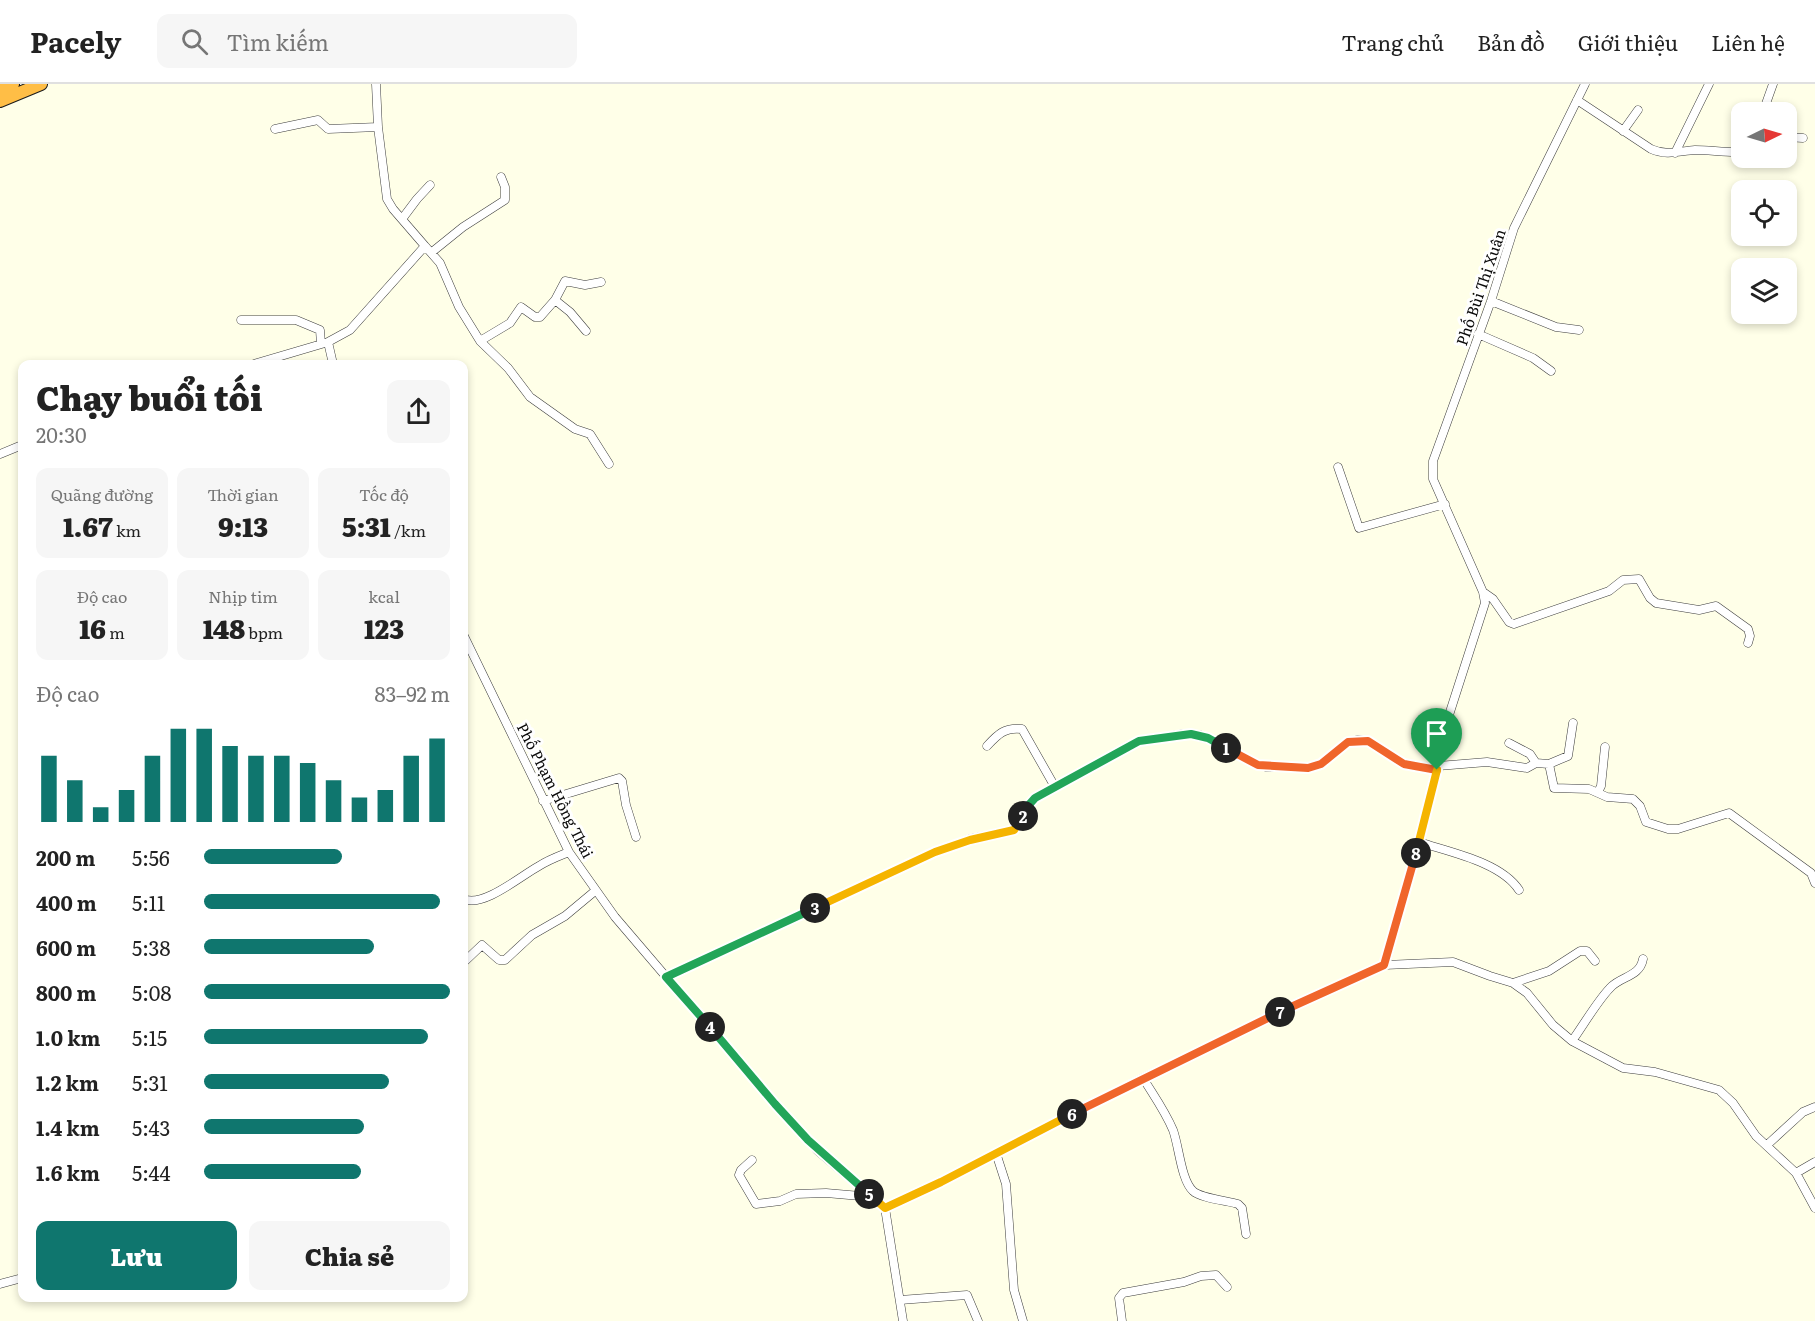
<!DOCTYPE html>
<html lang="vi">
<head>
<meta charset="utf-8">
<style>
	body { margin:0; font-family:Literata,serif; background:#f6f6f6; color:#222; height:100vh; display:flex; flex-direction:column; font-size:22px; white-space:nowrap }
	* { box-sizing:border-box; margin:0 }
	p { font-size:20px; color:#767676 }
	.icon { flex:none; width:33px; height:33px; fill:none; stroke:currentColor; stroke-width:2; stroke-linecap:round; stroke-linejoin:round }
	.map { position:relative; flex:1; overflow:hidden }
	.side { position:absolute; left:18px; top:276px; width:450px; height:942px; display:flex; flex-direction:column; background:#fff; border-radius:12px; box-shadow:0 3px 9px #0003 }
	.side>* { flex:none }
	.needle { width:39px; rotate:85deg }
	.controls { position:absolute; left:1731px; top:18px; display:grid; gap:12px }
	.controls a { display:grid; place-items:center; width:66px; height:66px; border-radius:12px; background:#fff; box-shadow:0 3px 9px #0003; font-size:30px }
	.pin { position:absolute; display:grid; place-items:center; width:51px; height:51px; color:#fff; margin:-62px -26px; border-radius:50% 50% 50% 0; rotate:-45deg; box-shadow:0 0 6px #0007 }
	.pin .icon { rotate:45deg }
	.km { position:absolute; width:30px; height:30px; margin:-15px; border-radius:50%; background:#222; color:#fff; font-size:16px; line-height:30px; text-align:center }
	.round { display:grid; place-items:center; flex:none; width:63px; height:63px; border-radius:12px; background:#f6f6f6 }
	.overview { display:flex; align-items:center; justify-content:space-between; height:102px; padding:0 18px }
	h1 { font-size:33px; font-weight:800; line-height:45px }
	.figures { display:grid; grid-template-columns:repeat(3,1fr); gap:9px; height:102px; padding:6px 18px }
	.figures div { display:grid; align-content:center; border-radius:12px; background:#f6f6f6; text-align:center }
	.figures b { font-size:26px; font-weight:800 }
	.figures small { font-size:16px; font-weight:400 }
	.figures p { font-size:16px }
	.chart { height:168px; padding:12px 18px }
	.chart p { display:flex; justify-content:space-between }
	.chart svg { width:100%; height:108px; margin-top:6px; stroke:#0f766e; stroke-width:6 }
	.action { display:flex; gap:12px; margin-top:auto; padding:12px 18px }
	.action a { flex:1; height:69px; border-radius:12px; background:#0f766e; color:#fff; font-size:24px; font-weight:800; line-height:69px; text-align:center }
	.action a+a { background:#f6f6f6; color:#222 }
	ul { padding:0 18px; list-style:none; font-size:20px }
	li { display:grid; grid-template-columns:96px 72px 1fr; align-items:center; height:45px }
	li i { height:15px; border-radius:8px; background:#0f766e }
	header { display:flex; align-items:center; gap:36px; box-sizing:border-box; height:84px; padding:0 30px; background:#fff; border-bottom:2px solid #e0e0e0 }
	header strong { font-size:28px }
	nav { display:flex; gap:33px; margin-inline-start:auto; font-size:21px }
	.search { width:420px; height:54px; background:#f6f6f6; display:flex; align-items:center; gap:15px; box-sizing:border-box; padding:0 21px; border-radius:12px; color:#767676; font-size:22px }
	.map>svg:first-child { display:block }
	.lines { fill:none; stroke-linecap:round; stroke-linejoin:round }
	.minor-casing { stroke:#3d3d3d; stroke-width:9 }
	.highway-casing { stroke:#1b1b1b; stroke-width:14 }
	.minor { stroke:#fff; stroke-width:8 }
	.highway { stroke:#ffbe46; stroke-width:12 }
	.split-1-casing { stroke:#fff; stroke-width:12 }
	.split-2-casing { stroke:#fff; stroke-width:12 }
	.split-3-casing { stroke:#fff; stroke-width:12 }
	.split-4-casing { stroke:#fff; stroke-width:12 }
	.split-5-casing { stroke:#fff; stroke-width:12 }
	.split-6-casing { stroke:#fff; stroke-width:12 }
	.split-7-casing { stroke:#fff; stroke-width:12 }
	.split-8-casing { stroke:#fff; stroke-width:12 }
	.split-9-casing { stroke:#fff; stroke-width:12 }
	.split-1 { stroke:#f0652b; stroke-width:8 }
	.split-2 { stroke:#22a559; stroke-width:8 }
	.split-3 { stroke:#f5b400; stroke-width:8 }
	.split-4 { stroke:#22a559; stroke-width:8 }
	.split-5 { stroke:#22a559; stroke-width:8 }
	.split-6 { stroke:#f5b400; stroke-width:8 }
	.split-7 { stroke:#f0652b; stroke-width:8 }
	.split-8 { stroke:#f0652b; stroke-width:8 }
	.split-9 { stroke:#f5b400; stroke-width:8 }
	.labels { text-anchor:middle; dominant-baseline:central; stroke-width:6; stroke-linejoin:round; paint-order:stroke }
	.street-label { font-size:15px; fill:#0a0a0a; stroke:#fff }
</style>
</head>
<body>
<header>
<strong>Pacely</strong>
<div class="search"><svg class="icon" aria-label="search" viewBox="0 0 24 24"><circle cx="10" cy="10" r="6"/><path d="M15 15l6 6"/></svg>Tìm kiếm</div>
<nav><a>Trang chủ</a><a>Bản đồ</a><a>Giới thiệu</a><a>Liên hệ</a></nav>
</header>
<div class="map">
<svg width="1815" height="1237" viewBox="0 0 1815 1237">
	<rect width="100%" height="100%" fill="#ffffe8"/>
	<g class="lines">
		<!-- minor casing -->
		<g class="minor-casing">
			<path id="minor" d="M 1577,16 L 1651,65 C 1667,72 1679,67 1695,66 C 1708,66 1722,68 1735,68 L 1738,48 L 1742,49
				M 1763,28 L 1773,0
				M 275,45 L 318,36 L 328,45 L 378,43
				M 1623,47 L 1638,26
				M 1786,53 L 1803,54
				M 1675,69 L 1709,0
				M 402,135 L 417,115 L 430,101
				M 425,162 L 440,179 L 459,223 L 480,257 L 508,284 L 530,313 L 575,345 L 590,350 L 609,380
				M 432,168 L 463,143 L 505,116 L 505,103 L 501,93
				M 555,216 L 570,228 L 586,247
				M 1491,217 L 1556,243 L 1579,246
				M 241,236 L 296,236 L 320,246 L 321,260
				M 1478,250 L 1533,274 L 1551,287
				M 480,257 L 510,239 L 521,223 L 535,233 L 540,233 L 555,216 L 565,197 L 585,201 L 601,198
				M 254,280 L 325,259
				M 333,280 L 328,258 L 350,246 L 425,162 L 393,125 L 387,115 L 378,43 L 376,0
				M 0,370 L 22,361
				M 1338,383 L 1359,444 L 1445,420
				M 1483,508 L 1493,515 L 1509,538 L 1514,540 L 1609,507 L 1623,496 L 1639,495 L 1650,514 L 1656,519 L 1699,526 L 1716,522 L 1748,545 L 1750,552 L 1748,559
				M 464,552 L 569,768 L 615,833 L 780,1026 L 817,1066 L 885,1124
				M 1509,659 L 1530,670 L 1536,679
				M 987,662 C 998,650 1005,643 1022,645 L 1055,703
				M 1549,680 L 1554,704 L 1589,705 L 1607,713 L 1633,715 L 1640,722 L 1646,738 L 1668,745 L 1678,745 L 1729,729 L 1811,789 L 1815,799
				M 1438,682 L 1487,678 L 1527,684 L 1536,679 L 1549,680 L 1568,672 L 1573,639
				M 1598,708 L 1601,702 L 1605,663
				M 543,717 L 619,694 L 622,697 L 626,721 L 636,753
				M 1419,758 C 1449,768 1501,778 1519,806
				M 464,815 C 483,824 522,791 539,782 C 548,776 559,772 569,768
				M 464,878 L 482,861 L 499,876 L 505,876 L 532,851 L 565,832 L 595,807
				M 1385,881 L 1453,878 L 1490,892 L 1513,899 L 1527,909 L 1553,941 L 1572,957 L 1623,984 L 1655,988 L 1719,1006 L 1733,1019 L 1756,1052 L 1796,1089 L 1815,1124
				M 666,893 L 935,768 L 970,755 L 1014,746 L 1019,740 L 1027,723 L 1035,714 L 1130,661 L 1139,657 L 1183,650 L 1200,651 L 1208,654 L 1251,678 L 1266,683 L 1313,683 L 1321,680 L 1348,658 L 1358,656 L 1368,657 L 1375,661 L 1404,680 L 1437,686
				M 1513,899 L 1549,887 L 1580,867 L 1587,867 L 1595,877
				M 1572,957 C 1583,942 1599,914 1612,902 C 1623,892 1640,892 1643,875
				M 1143,994 C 1154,1012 1165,1027 1173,1046 C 1179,1062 1181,1096 1193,1107 C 1200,1114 1228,1117 1238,1120 L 1242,1124 L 1246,1150
				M 1767,1061 L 1803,1028 L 1815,1023
				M 996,1069 L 1006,1100 L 1014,1206 L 1023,1237
				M 752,1076 L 741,1086 L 739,1091 L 756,1120 L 780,1117 L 796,1110 L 826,1109 L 872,1113
				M 1796,1089 L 1815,1078
				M 885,1124 L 941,1098 L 1143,994 L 1334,903 L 1385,881 L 1419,758 L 1449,631 L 1485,519 L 1483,508 L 1433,395 L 1433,377 L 1491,217 L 1514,144 L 1585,0
				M 885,1124 L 903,1237
				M 0,1200 L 22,1194
				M 900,1216 L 967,1211 L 978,1237
				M 1122,1237 L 1119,1214 L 1123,1209 L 1184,1198 L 1201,1192 L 1216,1191 L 1227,1203"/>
		</g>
		<!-- highway casing -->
		<g class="highway-casing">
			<path id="highway" d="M 0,5 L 13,0
				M 0,17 L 41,0"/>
		</g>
		<!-- minor -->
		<use href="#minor" class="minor"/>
		<!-- highway -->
		<use href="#highway" class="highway"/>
	</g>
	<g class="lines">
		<!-- split-1 casing -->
		<g class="split-1-casing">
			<path id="split-1" d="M 1226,664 L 1258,681 L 1308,684 L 1321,680 L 1348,658 L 1368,657 L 1404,680 L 1437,686"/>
		</g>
		<!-- split-2 casing -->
		<g class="split-2-casing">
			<path id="split-2" d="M 1023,732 L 1027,723 L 1035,714 L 1139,657 L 1191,650 L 1208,654 L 1226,664"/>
		</g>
		<!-- split-3 casing -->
		<g class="split-3-casing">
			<path id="split-3" d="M 815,824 L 935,768 L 970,756 L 1014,746 L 1023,732"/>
		</g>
		<!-- split-4 casing -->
		<g class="split-4-casing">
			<path id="split-4" d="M 710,943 L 666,893 L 815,824"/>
		</g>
		<!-- split-5 casing -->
		<g class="split-5-casing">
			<path id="split-5" d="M 710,943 L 775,1020 L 808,1056 L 869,1110"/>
		</g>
		<!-- split-6 casing -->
		<g class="split-6-casing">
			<path id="split-6" d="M 869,1110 L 885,1124 L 941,1098 L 1072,1030"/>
		</g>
		<!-- split-7 casing -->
		<g class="split-7-casing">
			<path id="split-7" d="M 1072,1030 L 1280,928"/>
		</g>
		<!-- split-8 casing -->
		<g class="split-8-casing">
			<path id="split-8" d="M 1280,928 L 1384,881 L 1416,769"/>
		</g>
		<!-- split-9 casing -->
		<g class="split-9-casing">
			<path id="split-9" d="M 1416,769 L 1437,686"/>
		</g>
		<!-- split-1 -->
		<use href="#split-1" class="split-1"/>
		<!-- split-2 -->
		<use href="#split-2" class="split-2"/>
		<!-- split-3 -->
		<use href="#split-3" class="split-3"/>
		<!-- split-4 -->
		<use href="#split-4" class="split-4"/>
		<!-- split-5 -->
		<use href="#split-5" class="split-5"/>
		<!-- split-6 -->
		<use href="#split-6" class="split-6"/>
		<!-- split-7 -->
		<use href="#split-7" class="split-7"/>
		<!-- split-8 -->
		<use href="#split-8" class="split-8"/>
		<!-- split-9 -->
		<use href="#split-9" class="split-9"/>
	</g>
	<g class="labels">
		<!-- street labels -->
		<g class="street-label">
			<text transform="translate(1480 203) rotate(-71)">Phố Bùi Thị Xuân</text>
			<text transform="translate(556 706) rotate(63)">Phố Phạm Hồng Thái</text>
		</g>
	</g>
</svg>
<div class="controls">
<a><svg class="needle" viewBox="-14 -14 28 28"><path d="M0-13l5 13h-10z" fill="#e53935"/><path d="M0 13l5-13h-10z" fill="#767676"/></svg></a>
<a><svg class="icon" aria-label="locate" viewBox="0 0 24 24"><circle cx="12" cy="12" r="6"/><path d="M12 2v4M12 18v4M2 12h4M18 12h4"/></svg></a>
<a><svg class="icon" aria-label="layers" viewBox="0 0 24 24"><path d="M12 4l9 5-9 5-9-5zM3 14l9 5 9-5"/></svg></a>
</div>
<div class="pin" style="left:1437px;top:686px;background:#1e9e55"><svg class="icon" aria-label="arrive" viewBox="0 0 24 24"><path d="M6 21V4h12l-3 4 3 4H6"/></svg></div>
<b class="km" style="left:1226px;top:664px">1</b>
<b class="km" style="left:1023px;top:732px">2</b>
<b class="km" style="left:815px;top:824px">3</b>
<b class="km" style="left:710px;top:943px">4</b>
<b class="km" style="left:869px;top:1110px">5</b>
<b class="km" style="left:1072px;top:1030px">6</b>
<b class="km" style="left:1280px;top:928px">7</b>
<b class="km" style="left:1416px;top:769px">8</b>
<section class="side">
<div class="overview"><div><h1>Chạy buổi tối</h1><p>20:30</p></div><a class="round"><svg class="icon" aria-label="share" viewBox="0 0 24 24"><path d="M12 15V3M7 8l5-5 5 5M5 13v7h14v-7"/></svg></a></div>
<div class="figures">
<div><p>Quãng đường</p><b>1.67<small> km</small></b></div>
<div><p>Thời gian</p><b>9:13</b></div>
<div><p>Tốc độ</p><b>5:31<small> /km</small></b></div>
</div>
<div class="figures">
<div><p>Độ cao</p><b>16<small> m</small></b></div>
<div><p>Nhịp tim</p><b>148<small> bpm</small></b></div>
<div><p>kcal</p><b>123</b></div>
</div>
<div class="chart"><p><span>Độ cao</span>83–92 m</p>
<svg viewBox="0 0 160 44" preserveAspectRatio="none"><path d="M5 44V17M15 44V27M25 44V38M35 44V31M45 44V17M55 44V6M65 44V6M75 44V13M85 44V17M95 44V17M105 44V20M115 44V27M125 44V34M135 44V31M145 44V17M155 44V10"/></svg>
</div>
<ul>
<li><b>200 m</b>5:56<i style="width:56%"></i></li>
<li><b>400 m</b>5:11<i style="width:96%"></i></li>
<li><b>600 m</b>5:38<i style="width:69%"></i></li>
<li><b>800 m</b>5:08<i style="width:100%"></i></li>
<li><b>1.0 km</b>5:15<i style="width:91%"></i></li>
<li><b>1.2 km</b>5:31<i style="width:75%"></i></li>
<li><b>1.4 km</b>5:43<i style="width:65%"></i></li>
<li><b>1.6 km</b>5:44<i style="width:64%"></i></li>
</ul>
<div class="action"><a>Lưu</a><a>Chia sẻ</a></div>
</section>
</div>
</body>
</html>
